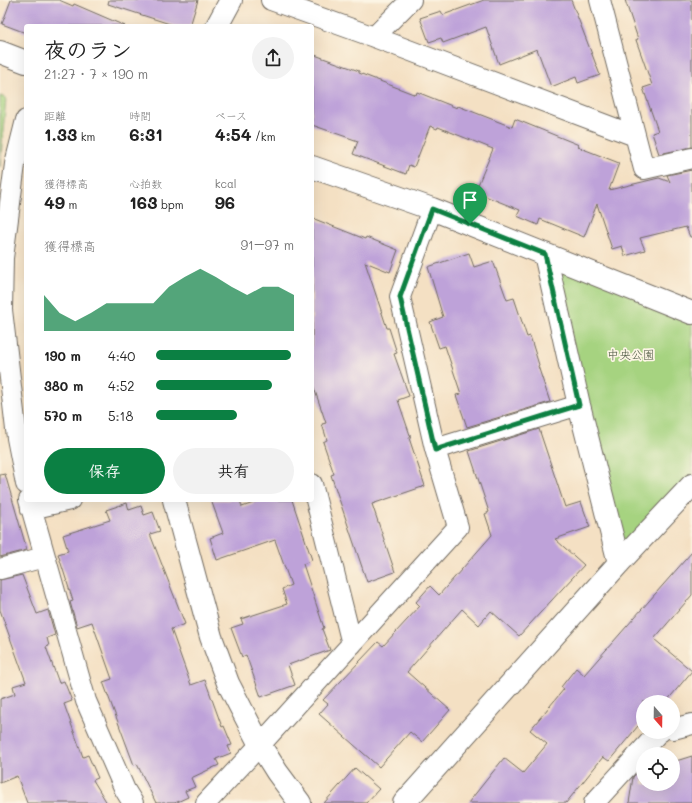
<!DOCTYPE html>
<html lang="ja">
<head>
<meta charset="utf-8">
<style>
	body { margin:0; font-family:Mali,"Klee One",sans-serif; background:#f2f2f2; color:#222; height:100vh; display:flex; flex-direction:column; font-size:15px; white-space:nowrap }
	* { box-sizing:border-box; margin:0 }
	p { font-size:13px; color:#767676 }
	.icon { flex:none; width:22px; height:22px; fill:none; stroke:currentColor; stroke-width:2; stroke-linecap:round; stroke-linejoin:round }
	.map { position:relative; flex:1; overflow:hidden }
	.drawer { position:absolute; left:24px; top:24px; width:290px; height:478px; display:flex; flex-direction:column; background:#fff; border-radius:4px; box-shadow:0 4px 16px #0002 }
	.drawer>* { flex:none }
	.needle { width:26px; rotate:160deg }
	.buttons { position:absolute; left:636px; top:695px; display:grid; gap:8px }
	.buttons a { display:grid; place-items:center; width:44px; height:44px; border-radius:50%; background:#fff; box-shadow:0 4px 16px #0002; font-size:20px }
	.pin { position:absolute; display:grid; place-items:center; width:34px; height:34px; color:#fff; margin:-41px -17px; border-radius:50% 50% 50% 0; rotate:-45deg; box-shadow:0 0 4px #0007 }
	.pin .icon { rotate:45deg }
	.round { display:grid; place-items:center; flex:none; width:42px; height:42px; border-radius:21px; background:#f2f2f2 }
	.headline { display:flex; align-items:center; justify-content:space-between; height:68px; padding:0 20px }
	h1 { font-size:22px; font-weight:800; line-height:30px }
	.metrics { display:grid; grid-template-columns:repeat(3,1fr); gap:6px; height:68px; padding:4px 20px }
	.metrics div { display:grid; align-content:center }
	.metrics b { font-size:17px; font-weight:800 }
	.metrics small { font-size:11px; font-weight:400 }
	.metrics p { font-size:11px }
	.chart { height:112px; padding:8px 20px }
	.chart p { display:flex; justify-content:space-between }
	.chart svg { width:100%; height:72px; margin-top:4px; fill:#0b8043; opacity:.7 }
	.action { display:flex; gap:8px; margin-top:auto; padding:8px 20px }
	.action a { flex:1; height:46px; border-radius:24px; background:#0b8043; color:#fff; font-size:16px; font-weight:800; line-height:46px; text-align:center }
	.action a+a { background:#f2f2f2; color:#222 }
	ul { padding:0 20px; list-style:none; font-size:13px }
	li { display:grid; grid-template-columns:64px 48px 1fr; align-items:center; height:30px }
	li i { height:10px; border-radius:5px; background:#0b8043 }
	.map>svg:first-child { display:block }
	.green { fill:#a6d380; stroke:#687f56 }
	.building { fill:#bea2d9 }
	.lines { fill:none; stroke-linecap:round; stroke-linejoin:round }
	.minor-casing { stroke:#716a60; stroke-width:22 }
	.tertiary-casing { stroke:#716a60; stroke-width:24 }
	.minor { stroke:#fff; stroke-width:20 }
	.tertiary { stroke:#fff; stroke-width:22 }
	.route-casing { stroke:#fff; stroke-width:8 }
	.route { stroke:#0b8043; stroke-width:5 }
	.labels { text-anchor:middle; dominant-baseline:central; stroke-width:3.5; stroke-linejoin:round; paint-order:stroke }
	.park-label { font-size:12px; fill:#4a5540; stroke:#fcf5e5 }
</style>
</head>
<body>
<div class="map">
<svg width="692" height="803" viewBox="0 0 692 803">
	<rect width="100%" height="100%" fill="#fcf5e5"/>
	<filter id="ink" filterUnits="userSpaceOnUse"><feTurbulence type="fractalNoise" baseFrequency=".025" numOctaves="2"/><feDisplacementMap in="SourceGraphic" scale="8" xChannelSelector="R" yChannelSelector="G"/><feConvolveMatrix kernelMatrix="1 2 1 2 8 2 1 2 1" color-interpolation-filters="sRGB"/></filter>
	<filter id="wash" filterUnits="userSpaceOnUse"><feTurbulence type="fractalNoise" baseFrequency=".012" numOctaves="4" result="noise"/><feDisplacementMap in="SourceGraphic" scale="16" xChannelSelector="R" yChannelSelector="G"/><feGaussianBlur stdDeviation="0.9" result="paint"/><feColorMatrix in="noise" values="0 0 0 0 0 0 0 0 0 0 0 0 0 0 0 0 0 1.4 0 .05"/><feComposite in="paint" operator="in"/></filter>
	<g filter="url(#wash)">
		<rect width="100%" height="100%" fill="#f4e0c3"/>
		<!-- green -->
		<path class="green" d="M 0,96 L 6,98 L 0,167 Z
			M 545,254 L 692,313 L 692,485 L 619,563 Z"/>
		<g id="blocks">
			<!-- building -->
			<path class="building" d="M 11,0 L 59,0 L 73,6 L 74,4 L 125,26 L 26,26 L 26,33 L 2,24 Z
				M 109,0 L 198,0 L 190,26 L 176,26 L 108,4 Z
				M 484,0 L 571,0 L 600,75 L 578,83 L 576,77 L 551,87 L 537,49 L 499,64 L 486,27 L 443,43 L 441,38 L 429,42 L 420,18 L 441,11 L 443,15 Z
				M 625,0 L 692,0 L 692,147 L 659,154 L 652,133 L 658,131 L 643,88 L 652,85 L 636,40 L 638,39 Z
				M 312,54 L 359,71 L 359,73 L 416,95 L 417,92 L 457,108 L 458,106 L 512,127 L 515,119 L 579,145 L 578,147 L 619,163 L 609,190 L 659,178 L 670,182 L 667,175 L 692,170 L 692,237 L 690,237 L 686,227 L 640,238 L 645,250 L 625,256 L 622,246 L 612,249 L 597,204 L 584,237 L 540,219 L 538,225 L 517,216 L 520,210 L 475,192 L 493,149 L 438,127 L 437,129 L 430,126 L 414,167 L 409,165 L 406,174 L 353,154 L 358,141 L 312,125 Z
				M 312,218 L 365,239 L 366,237 L 398,250 L 390,272 L 365,262 L 387,328 L 389,328 L 397,353 L 394,354 L 409,396 L 398,400 L 411,438 L 409,438 L 425,486 L 372,504 L 395,572 L 367,582 L 331,475 L 334,474 L 323,442 L 327,440 L 322,424 L 326,423 L 312,382 Z
				M 469,253 L 474,267 L 493,261 L 507,300 L 514,298 L 527,337 L 530,336 L 539,365 L 538,366 L 550,402 L 467,427 L 456,395 L 461,394 L 445,346 L 439,348 L 430,322 L 443,317 L 428,267 Z
				M 539,429 L 565,507 L 581,502 L 590,527 L 555,539 L 584,565 L 519,636 L 491,611 L 479,625 L 462,609 L 407,672 L 450,710 L 422,742 L 410,732 L 379,767 L 319,714 L 328,704 L 323,700 L 378,642 L 383,646 L 420,606 L 416,602 L 430,586 L 439,595 L 492,535 L 485,514 L 489,512 L 469,451 Z
				M 5,474 L 27,550 L 0,557 L 0,475 Z
				M 211,500 L 240,500 L 242,507 L 262,500 L 292,500 L 312,560 L 303,564 L 324,628 L 322,629 L 330,650 L 288,665 L 295,685 L 261,697 L 246,655 L 242,657 L 231,628 L 243,624 L 241,619 L 287,604 L 282,589 L 291,585 L 275,540 L 217,560 L 210,538 L 223,533 Z
				M 127,503 L 129,510 L 141,506 L 144,515 L 153,512 L 160,531 L 150,534 L 185,624 L 171,629 L 191,685 L 205,680 L 222,727 L 224,726 L 232,745 L 228,746 L 231,753 L 216,759 L 219,765 L 191,778 L 195,787 L 185,791 L 188,797 L 175,803 L 156,803 L 137,764 L 134,765 L 103,682 L 112,679 L 92,622 L 77,627 L 70,602 L 73,601 L 58,554 L 68,551 L 63,535 L 110,520 L 106,510 Z
				M 692,552 L 692,595 L 654,639 L 692,671 L 666,702 L 643,702 L 643,720 L 609,761 L 603,757 L 566,803 L 468,803 L 504,758 L 523,773 L 547,744 L 530,730 L 564,689 L 561,687 L 576,668 L 584,675 Z
				M 22,575 L 37,614 L 48,610 L 55,635 L 47,638 L 49,646 L 46,647 L 59,683 L 64,681 L 72,701 L 64,704 L 83,757 L 88,755 L 98,778 L 93,780 L 107,803 L 27,803 L 17,776 L 0,783 L 0,699 L 15,694 L 13,686 L 26,682 L 0,610 L 0,580 Z
				M 692,756 L 692,803 L 629,803 L 633,777 L 643,766 L 643,784 L 673,784 L 673,762 Z
				M 355,768 L 379,789 L 366,803 L 324,803 Z"/>
		</g>
	</g>
	<g filter="url(#ink)">
		<use href="#blocks" fill-opacity="0" stroke="#716a60" stroke-width="1"/>
		<g class="lines">
			<!-- minor casing -->
			<g class="minor-casing">
				<path id="minor" d="M 271,0 L 374,37 L 635,136
					M 600,0 L 644,169 L 692,158
					M 374,37 L 411,0
					M 26,120 L 15,164 L 3,258 L 2,310 L 17,438 L 26,484
					M 435,449 L 579,405
					M 312,484 L 352,644
					M 29,500 L 86,701 L 125,790 L 133,803
					M 31,509 L 70,500
					M 0,569 L 44,557
					M 673,729 L 692,724
					M 206,803 L 260,745 L 458,527 L 435,449 L 400,297 L 432,209
					M 594,803 L 658,733 L 660,732"/>
			</g>
			<!-- tertiary casing -->
			<g class="tertiary-casing">
				<path id="tertiary" d="M 217,26 L 231,0
					M 0,52 L 26,62
					M 312,167 L 432,209 L 692,313
					M 545,254 L 579,405 L 619,563
					M 174,500 L 211,637 L 228,683 L 260,745 L 277,772 L 300,803
					M 404,803 L 619,563 L 692,485"/>
			</g>
			<!-- minor -->
			<use href="#minor" class="minor"/>
			<!-- tertiary -->
			<use href="#tertiary" class="tertiary"/>
		</g>
	</g>
	<g class="lines" filter="url(#ink)">
		<!-- route casing -->
		<g class="route-casing">
			<path id="route" d="M 432,209 L 545,254 L 579,405 L 435,450 L 400,297 Z"/>
		</g>
		<!-- route -->
		<use href="#route" class="route"/>
	</g>
	<g class="labels">
		<!-- park labels -->
		<g class="park-label">
			<text x="631" y="354">中央公園</text>
		</g>
	</g>
</svg>
<div class="buttons">
<a><svg class="needle" viewBox="-14 -14 28 28"><path d="M0-13l5 13h-10z" fill="#e53935"/><path d="M0 13l5-13h-10z" fill="#767676"/></svg></a>
<a><svg class="icon" aria-label="locate" viewBox="0 0 24 24"><circle cx="12" cy="12" r="6"/><path d="M12 2v4M12 18v4M2 12h4M18 12h4"/></svg></a>
</div>
<div class="pin" style="left:470px;top:224px;background:#1e9e55"><svg class="icon" aria-label="arrive" viewBox="0 0 24 24"><path d="M6 21V4h12l-3 4 3 4H6"/></svg></div>
<section class="drawer">
<div class="headline"><div><h1>夜のラン</h1><p>21:27 · 7 × 190 m</p></div><a class="round"><svg class="icon" aria-label="share" viewBox="0 0 24 24"><path d="M12 15V3M7 8l5-5 5 5M5 13v7h14v-7"/></svg></a></div>
<div class="metrics">
<div><p>距離</p><b>1.33<small> km</small></b></div>
<div><p>時間</p><b>6:31</b></div>
<div><p>ペース</p><b>4:54<small> /km</small></b></div>
</div>
<div class="metrics">
<div><p>獲得標高</p><b>49<small> m</small></b></div>
<div><p>心拍数</p><b>163<small> bpm</small></b></div>
<div><p>kcal</p><b>96</b></div>
</div>
<div class="chart"><p><span>獲得標高</span>91–97 m</p>
<svg viewBox="0 0 160 44" preserveAspectRatio="none"><path d="M0 44V22L10 33L20 38L30 33L40 27L50 27L60 27L70 27L80 17L90 11L100 6L110 11L120 17L130 22L140 17L150 17L160 22V44z"/></svg>
</div>
<ul>
<li><b>190 m</b>4:40<i style="width:98%"></i></li>
<li><b>380 m</b>4:52<i style="width:84%"></i></li>
<li><b>570 m</b>5:18<i style="width:59%"></i></li>
</ul>
<div class="action"><a>保存</a><a>共有</a></div>
</section>
</div>
</body>
</html>
